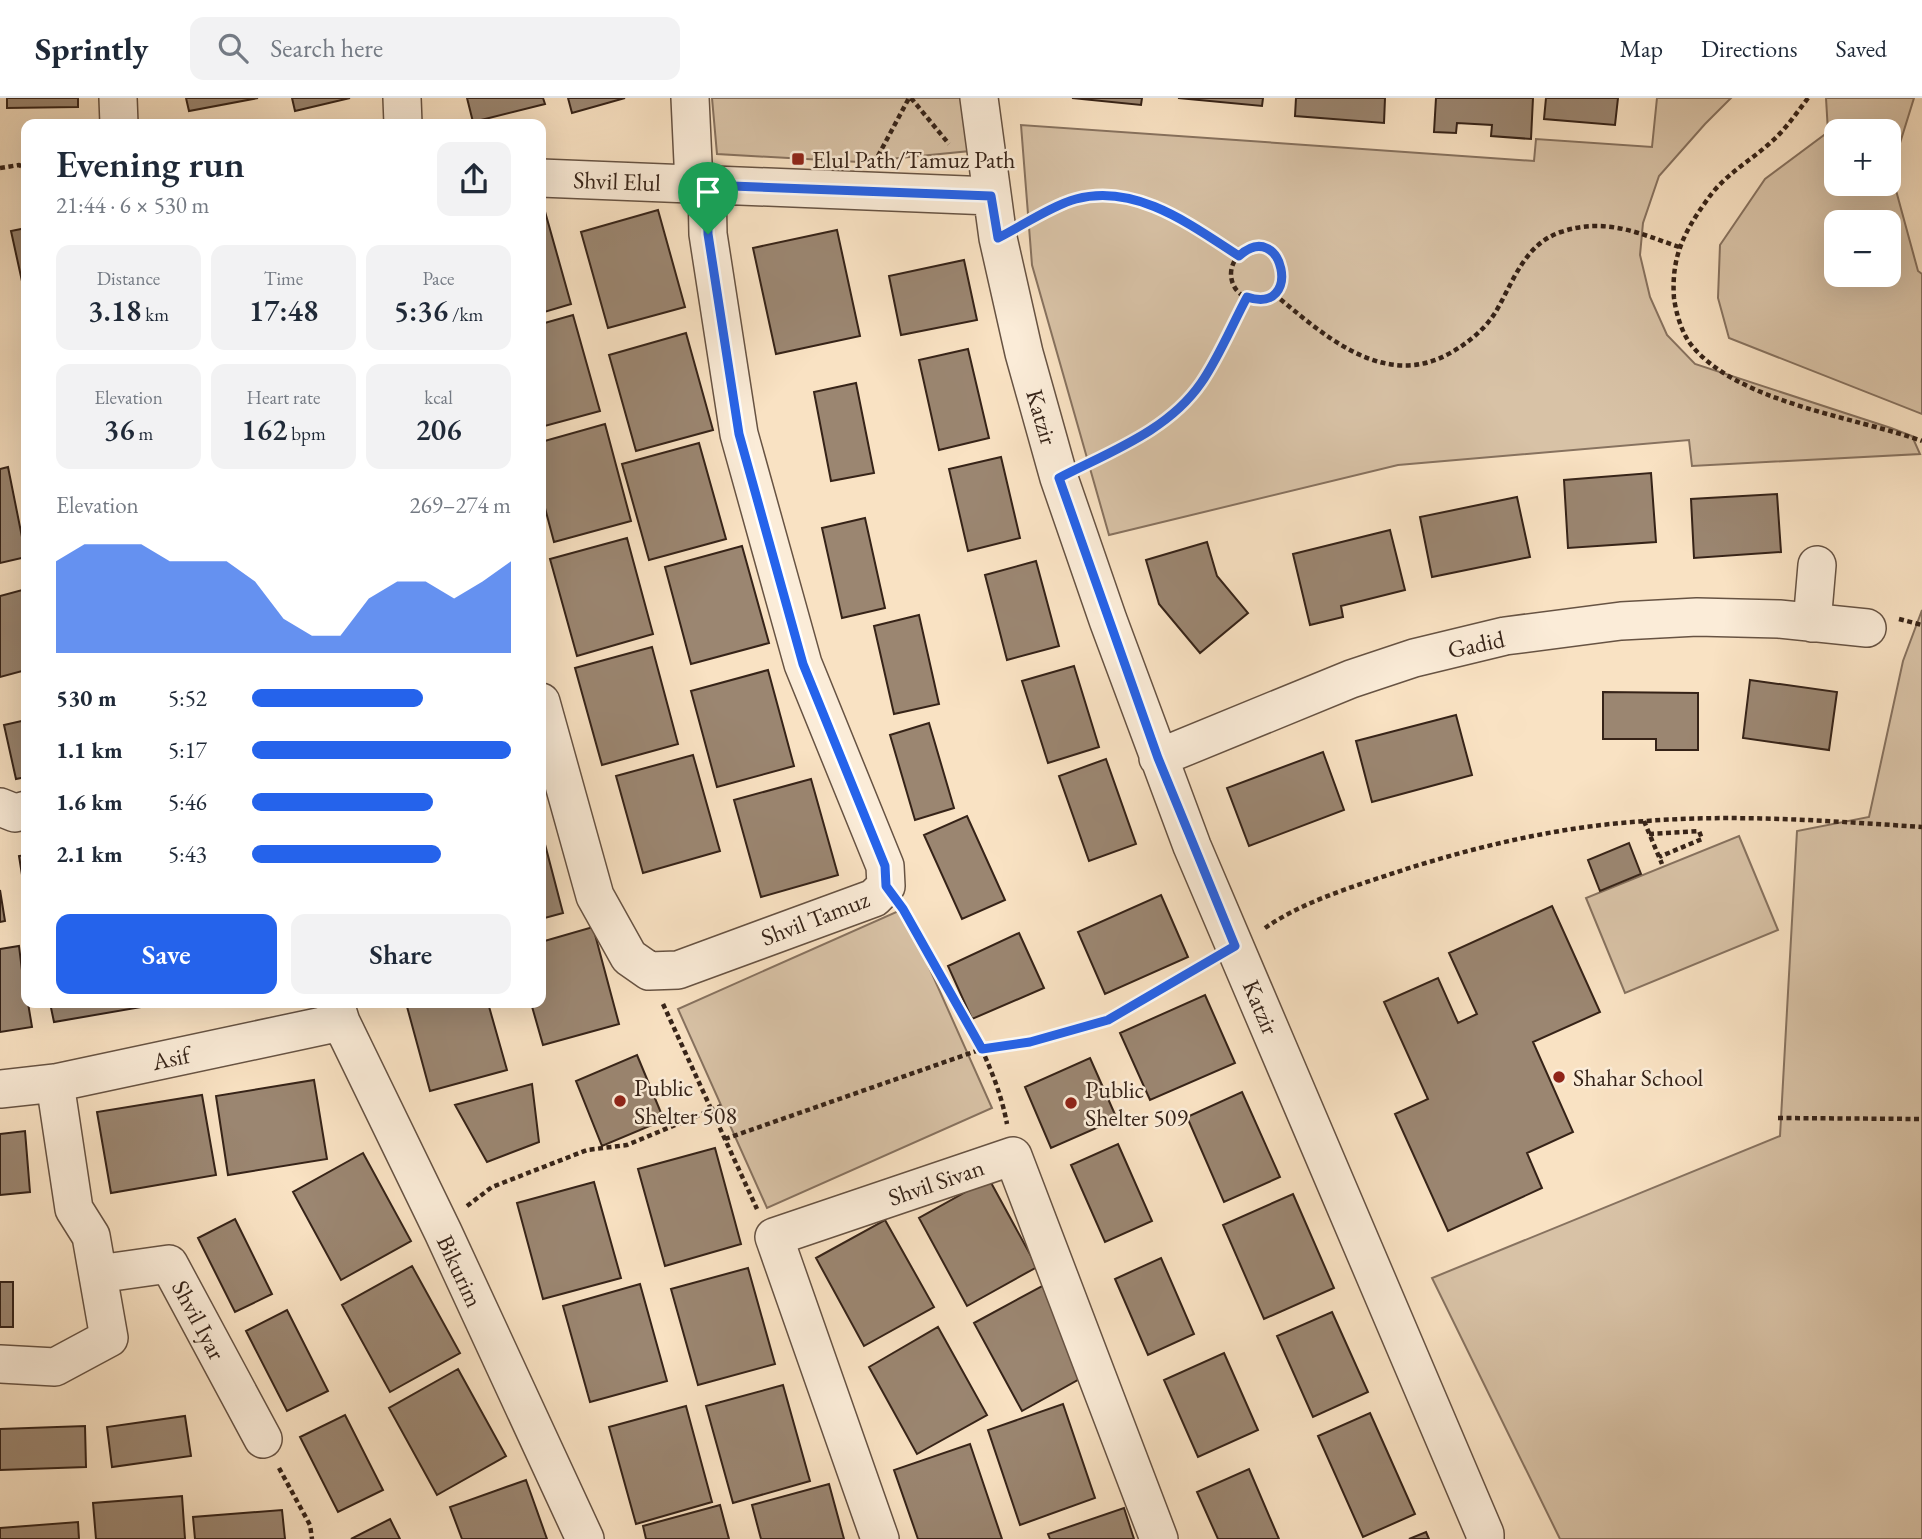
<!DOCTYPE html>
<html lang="en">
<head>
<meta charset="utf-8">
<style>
	body { margin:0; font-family:"EB Garamond",serif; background:#f2f2f3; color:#1f2937; height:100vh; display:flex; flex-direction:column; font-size:26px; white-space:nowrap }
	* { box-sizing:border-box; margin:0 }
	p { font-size:23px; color:#747a83 }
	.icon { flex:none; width:38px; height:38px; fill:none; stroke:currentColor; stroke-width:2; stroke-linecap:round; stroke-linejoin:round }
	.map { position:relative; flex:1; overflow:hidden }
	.details { position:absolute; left:21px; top:21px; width:525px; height:889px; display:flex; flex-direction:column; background:#fff; border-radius:14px; box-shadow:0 7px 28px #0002 }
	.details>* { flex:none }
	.controls { position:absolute; left:1824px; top:21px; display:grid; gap:14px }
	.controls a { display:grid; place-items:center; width:77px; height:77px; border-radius:14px; background:#fff; box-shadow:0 7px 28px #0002; font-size:35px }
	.pin { position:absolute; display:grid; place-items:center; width:60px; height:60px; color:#fff; margin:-72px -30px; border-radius:50% 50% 50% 0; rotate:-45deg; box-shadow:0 0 7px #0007 }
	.pin .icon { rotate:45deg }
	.round { display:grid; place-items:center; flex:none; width:74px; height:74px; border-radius:14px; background:#f2f2f3 }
	.headline { display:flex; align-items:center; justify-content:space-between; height:119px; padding:0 35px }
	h1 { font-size:38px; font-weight:600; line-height:52px }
	.metrics { display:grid; grid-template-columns:repeat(3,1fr); gap:10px; height:119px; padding:7px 35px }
	.metrics div { display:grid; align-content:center; border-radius:14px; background:#f2f2f3; text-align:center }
	.metrics b { font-size:30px; font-weight:600 }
	.metrics small { font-size:19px; font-weight:400 }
	.metrics p { font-size:19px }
	.chart { height:196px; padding:14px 35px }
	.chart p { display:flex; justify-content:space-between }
	.chart svg { width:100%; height:126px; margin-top:7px; fill:#2563eb; opacity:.7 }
	.cta { display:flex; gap:14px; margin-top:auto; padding:14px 35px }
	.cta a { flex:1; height:80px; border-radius:14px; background:#2563eb; color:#fff; font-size:28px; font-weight:600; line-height:80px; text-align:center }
	.cta a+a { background:#f2f2f3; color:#1f2937 }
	ul { padding:0 35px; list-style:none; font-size:23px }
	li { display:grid; grid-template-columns:112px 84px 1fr; align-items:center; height:52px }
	li i { height:18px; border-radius:9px; background:#2563eb }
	header { display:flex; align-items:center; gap:42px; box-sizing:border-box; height:98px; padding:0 35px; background:#fff; border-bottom:2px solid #e0e1e3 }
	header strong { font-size:33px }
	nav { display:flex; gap:38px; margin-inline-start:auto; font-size:24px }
	.search { width:490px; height:63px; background:#f2f2f3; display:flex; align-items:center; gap:18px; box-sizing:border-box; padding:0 24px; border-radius:14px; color:#747a83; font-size:26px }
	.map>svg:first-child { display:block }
	.green { fill:#d8c2a6; stroke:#87725f; stroke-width:2; fill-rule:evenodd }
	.building { fill:#9b8671; stroke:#362318; stroke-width:2 }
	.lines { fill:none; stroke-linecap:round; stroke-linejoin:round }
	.minor-casing { stroke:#675343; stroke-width:40 }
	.path { stroke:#362318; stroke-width:4.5; stroke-dasharray:5 3.5; stroke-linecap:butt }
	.minor { stroke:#fbecd8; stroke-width:37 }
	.route-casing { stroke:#fff; stroke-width:14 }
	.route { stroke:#2563eb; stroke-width:9 }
	.poi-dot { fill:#8f2418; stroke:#fbecd8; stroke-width:2.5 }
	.labels { text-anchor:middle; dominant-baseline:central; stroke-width:5; stroke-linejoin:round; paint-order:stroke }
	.poi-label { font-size:24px; fill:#362318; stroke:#fbecd8; text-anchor:start }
	.street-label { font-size:24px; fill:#362318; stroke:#fbecd8 }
</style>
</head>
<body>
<header>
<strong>Sprintly</strong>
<div class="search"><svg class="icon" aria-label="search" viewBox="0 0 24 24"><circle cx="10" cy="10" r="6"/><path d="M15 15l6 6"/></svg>Search here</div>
<nav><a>Map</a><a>Directions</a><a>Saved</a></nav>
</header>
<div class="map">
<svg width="1922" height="1441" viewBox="0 0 1922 1441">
	<rect width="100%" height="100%" fill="#f9e2c3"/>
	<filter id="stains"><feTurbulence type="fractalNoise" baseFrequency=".00286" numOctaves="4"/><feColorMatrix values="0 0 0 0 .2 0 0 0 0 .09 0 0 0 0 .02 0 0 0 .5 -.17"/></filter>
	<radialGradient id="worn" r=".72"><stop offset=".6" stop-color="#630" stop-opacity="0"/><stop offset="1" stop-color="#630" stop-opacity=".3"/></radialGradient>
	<!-- green -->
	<path class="green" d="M 712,0 L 976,0 L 980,52 L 859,64 L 717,56 Z
		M 1657,0 L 1731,0 L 1705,26 L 1659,78 L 1643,125 L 1640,157 L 1650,199 L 1667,237 L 1695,266 L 1891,330 L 1912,338 L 1920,356 L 1692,368 L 1689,342 L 1398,367 L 1109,437 L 1032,167 L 1021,27 L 1534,63 L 1536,41 L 1652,49 Z
		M 1826,0 L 1914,0 L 1891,74 L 1918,173 L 1922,176 L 1922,316 L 1729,240 L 1718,200 L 1720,147 L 1765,81 L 1828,34 ZM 1836,33 L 1888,33 L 1888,86 L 1836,86 ZM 1836,124 L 1888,124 L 1888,177 L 1836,177 Z
		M 1922,512 L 1922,1441 L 1560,1441 L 1432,1180 L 1780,1038 L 1797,733 L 1869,719 L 1903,563 Z
		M 1739,738 L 1778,832 L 1625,895 L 1586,800 Z
		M 903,811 L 992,1010 L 767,1110 L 678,911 Z"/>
	<!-- building -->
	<path class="building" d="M 7,0 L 78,0 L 78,9 L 7,10 Z
		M 186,0 L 258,0 L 189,13 Z
		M 292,0 L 350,0 L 295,13 Z
		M 467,0 L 543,0 L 545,6 L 473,24 Z
		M 568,0 L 625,0 L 572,15 Z
		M 1072,0 L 1142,0 L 1141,7 Z
		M 1178,0 L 1263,0 L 1262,8 Z
		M 1296,0 L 1385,0 L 1384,25 L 1295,18 Z
		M 1436,0 L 1533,0 L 1531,41 L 1491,38 L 1492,27 L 1457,25 L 1456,35 L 1434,34 Z
		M 1546,0 L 1618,0 L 1615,27 L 1544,21 Z
		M 544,110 L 571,206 L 541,215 L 541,111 Z
		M 658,112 L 685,209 L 608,230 L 581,134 Z
		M 26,130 L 26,197 L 25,197 L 11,133 Z
		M 837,132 L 860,238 L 776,256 L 753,150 Z
		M 964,162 L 977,222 L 901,237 L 889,178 Z
		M 573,217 L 600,313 L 541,329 L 541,226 Z
		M 686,235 L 713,332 L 636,353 L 609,257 Z
		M 968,251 L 989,340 L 939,352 L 919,262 Z
		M 856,285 L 874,375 L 831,383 L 814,294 Z
		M 605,326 L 631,423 L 554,444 L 541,395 L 541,344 Z
		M 699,345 L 726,441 L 649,462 L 622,366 Z
		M 1001,359 L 1020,440 L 968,453 L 949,371 Z
		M 8,369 L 26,459 L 0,465 L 0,371 Z
		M 1651,375 L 1656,444 L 1568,450 L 1564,382 Z
		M 1777,396 L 1781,454 L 1694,460 L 1691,401 Z
		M 1517,399 L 1530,459 L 1432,479 L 1420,419 Z
		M 865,420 L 885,510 L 842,520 L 822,430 Z
		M 1390,432 L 1405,492 L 1341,508 L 1343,519 L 1310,527 L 1293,456 Z
		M 627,440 L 653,536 L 577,558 L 550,461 Z
		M 1207,444 L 1217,478 L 1248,515 L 1200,555 L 1159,506 L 1146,462 Z
		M 742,448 L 769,545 L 691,566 L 665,469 Z
		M 1036,463 L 1059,548 L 1007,562 L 985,477 Z
		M 26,491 L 26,572 L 0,579 L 0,498 Z
		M 919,517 L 939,606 L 894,616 L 874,528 Z
		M 652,549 L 678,646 L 602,667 L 575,570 Z
		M 1074,568 L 1099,649 L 1048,665 L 1022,583 Z
		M 768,572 L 794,668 L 717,689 L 691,593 Z
		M 1750,582 L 1837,594 L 1829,652 L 1743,640 Z
		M 1603,594 L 1698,595 L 1698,652 L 1656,652 L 1656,641 L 1603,641 Z
		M 1456,617 L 1472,677 L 1372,704 L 1356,643 Z
		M 26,622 L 26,679 L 16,681 L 4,627 Z
		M 929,625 L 954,710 L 915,722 L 890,637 Z
		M 1323,654 L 1344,712 L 1249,748 L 1227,690 Z
		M 693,657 L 720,753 L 643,775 L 616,678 Z
		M 1106,661 L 1136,746 L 1089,763 L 1059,678 Z
		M 811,681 L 838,777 L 761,799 L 734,702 Z
		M 967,718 L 1005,802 L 962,821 L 924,737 Z
		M 541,731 L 563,815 L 541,821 Z
		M 1629,745 L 1641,776 L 1600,793 L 1588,762 Z
		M 26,757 L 26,802 L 19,758 Z
		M 0,792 L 5,823 L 0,824 Z
		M 1161,797 L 1188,859 L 1105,896 L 1078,834 Z
		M 1552,808 L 1600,914 L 1533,944 L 1573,1034 L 1527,1055 L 1542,1090 L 1448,1133 L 1395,1016 L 1428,1001 L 1384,904 L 1438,880 L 1458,925 L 1477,916 L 1449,855 Z
		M 593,829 L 619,926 L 543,947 L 531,905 L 541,905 L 541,844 Z
		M 1019,835 L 1044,890 L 972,921 L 948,868 Z
		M 19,848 L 26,905 L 28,905 L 32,929 L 0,934 L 0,851 Z
		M 1205,897 L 1235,965 L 1150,1002 L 1120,935 Z
		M 50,905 L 159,905 L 159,906 L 54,924 Z
		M 406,905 L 488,905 L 507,972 L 430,993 Z
		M 637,957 L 664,1022 L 602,1048 L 576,983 Z
		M 1090,960 L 1117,1021 L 1051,1050 L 1025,989 Z
		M 314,982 L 327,1061 L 228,1077 L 216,998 Z
		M 532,986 L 539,1044 L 487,1064 L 455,1007 Z
		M 1242,994 L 1280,1079 L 1224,1104 L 1187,1019 Z
		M 202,997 L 216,1077 L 111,1095 L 97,1014 Z
		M 25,1033 L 30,1094 L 0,1097 L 0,1036 Z
		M 1118,1046 L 1152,1123 L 1105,1144 L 1071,1067 Z
		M 715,1050 L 741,1146 L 665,1168 L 638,1071 Z
		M 363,1055 L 411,1143 L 341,1182 L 293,1094 Z
		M 989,1081 L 1037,1169 L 967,1208 L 919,1120 Z
		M 594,1084 L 621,1180 L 543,1201 L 517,1105 Z
		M 1293,1096 L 1334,1190 L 1264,1221 L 1223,1127 Z
		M 235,1121 L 272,1196 L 235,1214 L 198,1140 Z
		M 885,1122 L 934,1209 L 864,1248 L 816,1160 Z
		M 1161,1160 L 1194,1236 L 1148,1257 L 1115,1181 Z
		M 412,1168 L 460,1255 L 390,1294 L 342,1207 Z
		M 748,1170 L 775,1266 L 698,1287 L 671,1191 Z
		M 0,1184 L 13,1184 L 13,1229 L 0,1229 Z
		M 640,1186 L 667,1283 L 590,1304 L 563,1208 Z
		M 1044,1187 L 1092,1274 L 1022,1313 L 974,1225 Z
		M 287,1212 L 328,1293 L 287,1313 L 246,1233 Z
		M 1332,1214 L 1368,1294 L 1313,1319 L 1277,1238 Z
		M 938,1229 L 987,1317 L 917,1356 L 869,1269 Z
		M 1224,1255 L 1258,1332 L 1198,1359 L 1164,1282 Z
		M 458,1271 L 506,1358 L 437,1397 L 389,1310 Z
		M 783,1287 L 810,1383 L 733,1405 L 706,1308 Z
		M 1063,1306 L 1095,1400 L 1020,1427 L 988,1332 Z
		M 686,1308 L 712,1404 L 636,1426 L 609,1329 Z
		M 1370,1315 L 1415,1416 L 1363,1439 L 1318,1338 Z
		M 345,1317 L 383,1392 L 338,1414 L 300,1339 Z
		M 185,1318 L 191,1358 L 112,1369 L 107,1329 Z
		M 85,1328 L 86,1369 L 0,1372 L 0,1331 Z
		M 970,1346 L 1002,1441 L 918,1441 L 894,1372 Z
		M 1249,1371 L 1279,1441 L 1218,1441 L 1197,1394 Z
		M 526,1382 L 547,1441 L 462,1441 L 450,1409 Z
		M 829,1386 L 844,1441 L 761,1441 L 752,1407 Z
		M 182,1398 L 185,1441 L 96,1441 L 93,1405 Z
		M 720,1407 L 729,1441 L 646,1441 L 643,1428 Z
		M 1124,1410 L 1134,1441 L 1050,1441 L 1048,1436 Z
		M 282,1412 L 285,1441 L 195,1441 L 193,1419 Z
		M 390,1421 L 400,1441 L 351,1441 Z
		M 78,1424 L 79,1441 L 0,1441 L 0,1430 Z
		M 1426,1434 L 1429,1441 L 1409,1441 Z"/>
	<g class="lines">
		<!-- minor casing -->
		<g class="minor-casing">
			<path id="minor" d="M 118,0 L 119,26
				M 402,0 L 403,26
				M 690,0 L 694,86
				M 979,0 L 998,140 L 1024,255 L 1059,380 L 1108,522 L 1192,748 L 1485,1436 L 1485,1441
				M 541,80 L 991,98
				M 1812,525 L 1817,467
				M 541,604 L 595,798 L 629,859 L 649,873 L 678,872 L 874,800 L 886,788 L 885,768 L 803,566 L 739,336 L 708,136 L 707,87
				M 1158,660 L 1351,581 L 1414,560 L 1505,538 L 1621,523 L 1697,519 L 1779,521 L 1867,530
				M 0,709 L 15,715 L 26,712
				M 335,905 L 341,924 L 443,1134 L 585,1441
				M 0,991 L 55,985 L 341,924
				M 98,1176 L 169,1166 L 263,1341
				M 0,1266 L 55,1269 L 109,1240 L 91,1138 L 74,1111 L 55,985
				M 880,1441 L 774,1139 L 1013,1058 L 1159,1441"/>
		</g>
		<!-- path -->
		<path class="path" d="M 911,0 L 949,46
			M 1808,0 C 1796,16 1785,32 1770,45 C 1749,64 1724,77 1707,102 C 1684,134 1671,159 1674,200 C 1676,215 1682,237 1693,249 C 1740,305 1855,319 1922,343
			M 878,58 L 909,0
			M 0,70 L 19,67 L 26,71
			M 1030,123 C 1044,116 1059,106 1074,101 C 1134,83 1192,127 1239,158
			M1231 176a26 26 0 1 1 52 0a26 26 0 1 1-52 0Z
			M 1274,196 C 1323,236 1384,294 1452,254 C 1469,244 1484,232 1495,215 C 1513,185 1524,146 1561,134 C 1604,119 1639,135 1679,149
			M 1089,365 C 1106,356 1125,348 1142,339 C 1198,307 1218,253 1247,199
			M 1899,521 L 1922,527
			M 1644,723 L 1662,766
			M 1649,736 L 1699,733 L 1702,741 L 1659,759
			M 907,817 C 942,880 994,955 1007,1026
			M 1265,830 C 1304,803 1352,789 1397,774 C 1477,748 1562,728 1646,723 C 1738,716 1831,723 1922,729
			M 663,906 L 757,1111
			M 1778,1020 L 1922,1021
			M 725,1041 L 982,951 L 1030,944 L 1108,922 L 1204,866
			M 467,1108 L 492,1089 L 587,1052 L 627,1047 L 721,1008
			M 279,1370 L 310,1427 L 312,1441"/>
		<!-- minor -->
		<use href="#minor" class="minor"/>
	</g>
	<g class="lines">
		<!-- route casing -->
		<g class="route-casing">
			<path id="route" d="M 707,87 L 991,98 L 998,140 C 1020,129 1053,107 1076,101 C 1136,85 1191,127 1239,158 C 1283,118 1304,218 1247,199 C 1232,227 1219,259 1201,285 C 1168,333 1109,354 1059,380 L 1158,660 L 1235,848 L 1108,922 L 1030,944 L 982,951 L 903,811 L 886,788 L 885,768 L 803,566 L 739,336 L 708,136 Z"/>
		</g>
		<!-- route -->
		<use href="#route" class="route"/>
	</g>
	<!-- markers -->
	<g class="poi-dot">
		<rect x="791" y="54" width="14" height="14" rx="3.5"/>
		<circle cx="1559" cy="979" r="7"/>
		<circle cx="620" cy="1003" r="7"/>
		<circle cx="1071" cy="1005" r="7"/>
	</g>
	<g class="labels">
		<!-- poi labels -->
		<g class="poi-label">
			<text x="812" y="61">Elul Path/Tamuz Path</text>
			<text x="1573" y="979">Shahar School</text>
			<text x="634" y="989">Public<tspan x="634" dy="28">Shelter 508</tspan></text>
			<text x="1085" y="991">Public<tspan x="1085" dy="28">Shelter 509</tspan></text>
		</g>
		<!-- street labels -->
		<g class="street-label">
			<text transform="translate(617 83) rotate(2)">Shvil Elul</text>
			<text transform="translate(1042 319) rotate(74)">Katzir</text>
			<text transform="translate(1476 546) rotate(-12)">Gadid</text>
			<text transform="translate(815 820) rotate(-21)">Shvil Tamuz</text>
			<text transform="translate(1261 909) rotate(67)">Katzir</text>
			<text transform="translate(171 960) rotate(-12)">Asif</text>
			<text transform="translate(936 1084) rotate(-19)">Shvil Sivan</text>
			<text transform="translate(460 1173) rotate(65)">Bikurim</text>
			<text transform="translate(199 1222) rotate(62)">Shvil Iyar</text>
		</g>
	</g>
	<rect width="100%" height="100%" filter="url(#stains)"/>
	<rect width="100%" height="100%" fill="url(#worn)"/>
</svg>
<div class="controls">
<a>+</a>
<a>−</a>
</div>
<div class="pin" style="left:708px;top:136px;background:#1e9e55"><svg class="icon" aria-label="arrive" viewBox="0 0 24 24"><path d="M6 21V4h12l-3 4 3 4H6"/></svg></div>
<section class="details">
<div class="headline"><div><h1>Evening run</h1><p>21:44 · 6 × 530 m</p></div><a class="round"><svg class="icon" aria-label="share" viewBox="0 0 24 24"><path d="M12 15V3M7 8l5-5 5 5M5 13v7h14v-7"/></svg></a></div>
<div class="metrics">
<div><p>Distance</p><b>3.18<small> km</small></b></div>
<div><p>Time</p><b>17:48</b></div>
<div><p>Pace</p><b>5:36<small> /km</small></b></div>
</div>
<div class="metrics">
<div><p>Elevation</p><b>36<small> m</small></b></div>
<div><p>Heart rate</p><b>162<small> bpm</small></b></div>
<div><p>kcal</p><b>206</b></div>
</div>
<div class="chart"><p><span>Elevation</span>269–274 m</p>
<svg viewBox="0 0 160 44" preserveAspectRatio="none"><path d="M0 44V12L10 6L20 6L30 6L40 12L50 12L60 12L70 19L80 32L90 38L100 38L110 25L120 19L130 19L140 25L150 19L160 12V44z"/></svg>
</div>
<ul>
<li><b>530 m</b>5:52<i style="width:66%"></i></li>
<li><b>1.1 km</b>5:17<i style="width:100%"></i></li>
<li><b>1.6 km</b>5:46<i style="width:70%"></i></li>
<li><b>2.1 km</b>5:43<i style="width:73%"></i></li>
</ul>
<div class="cta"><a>Save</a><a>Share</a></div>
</section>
</div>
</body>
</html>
